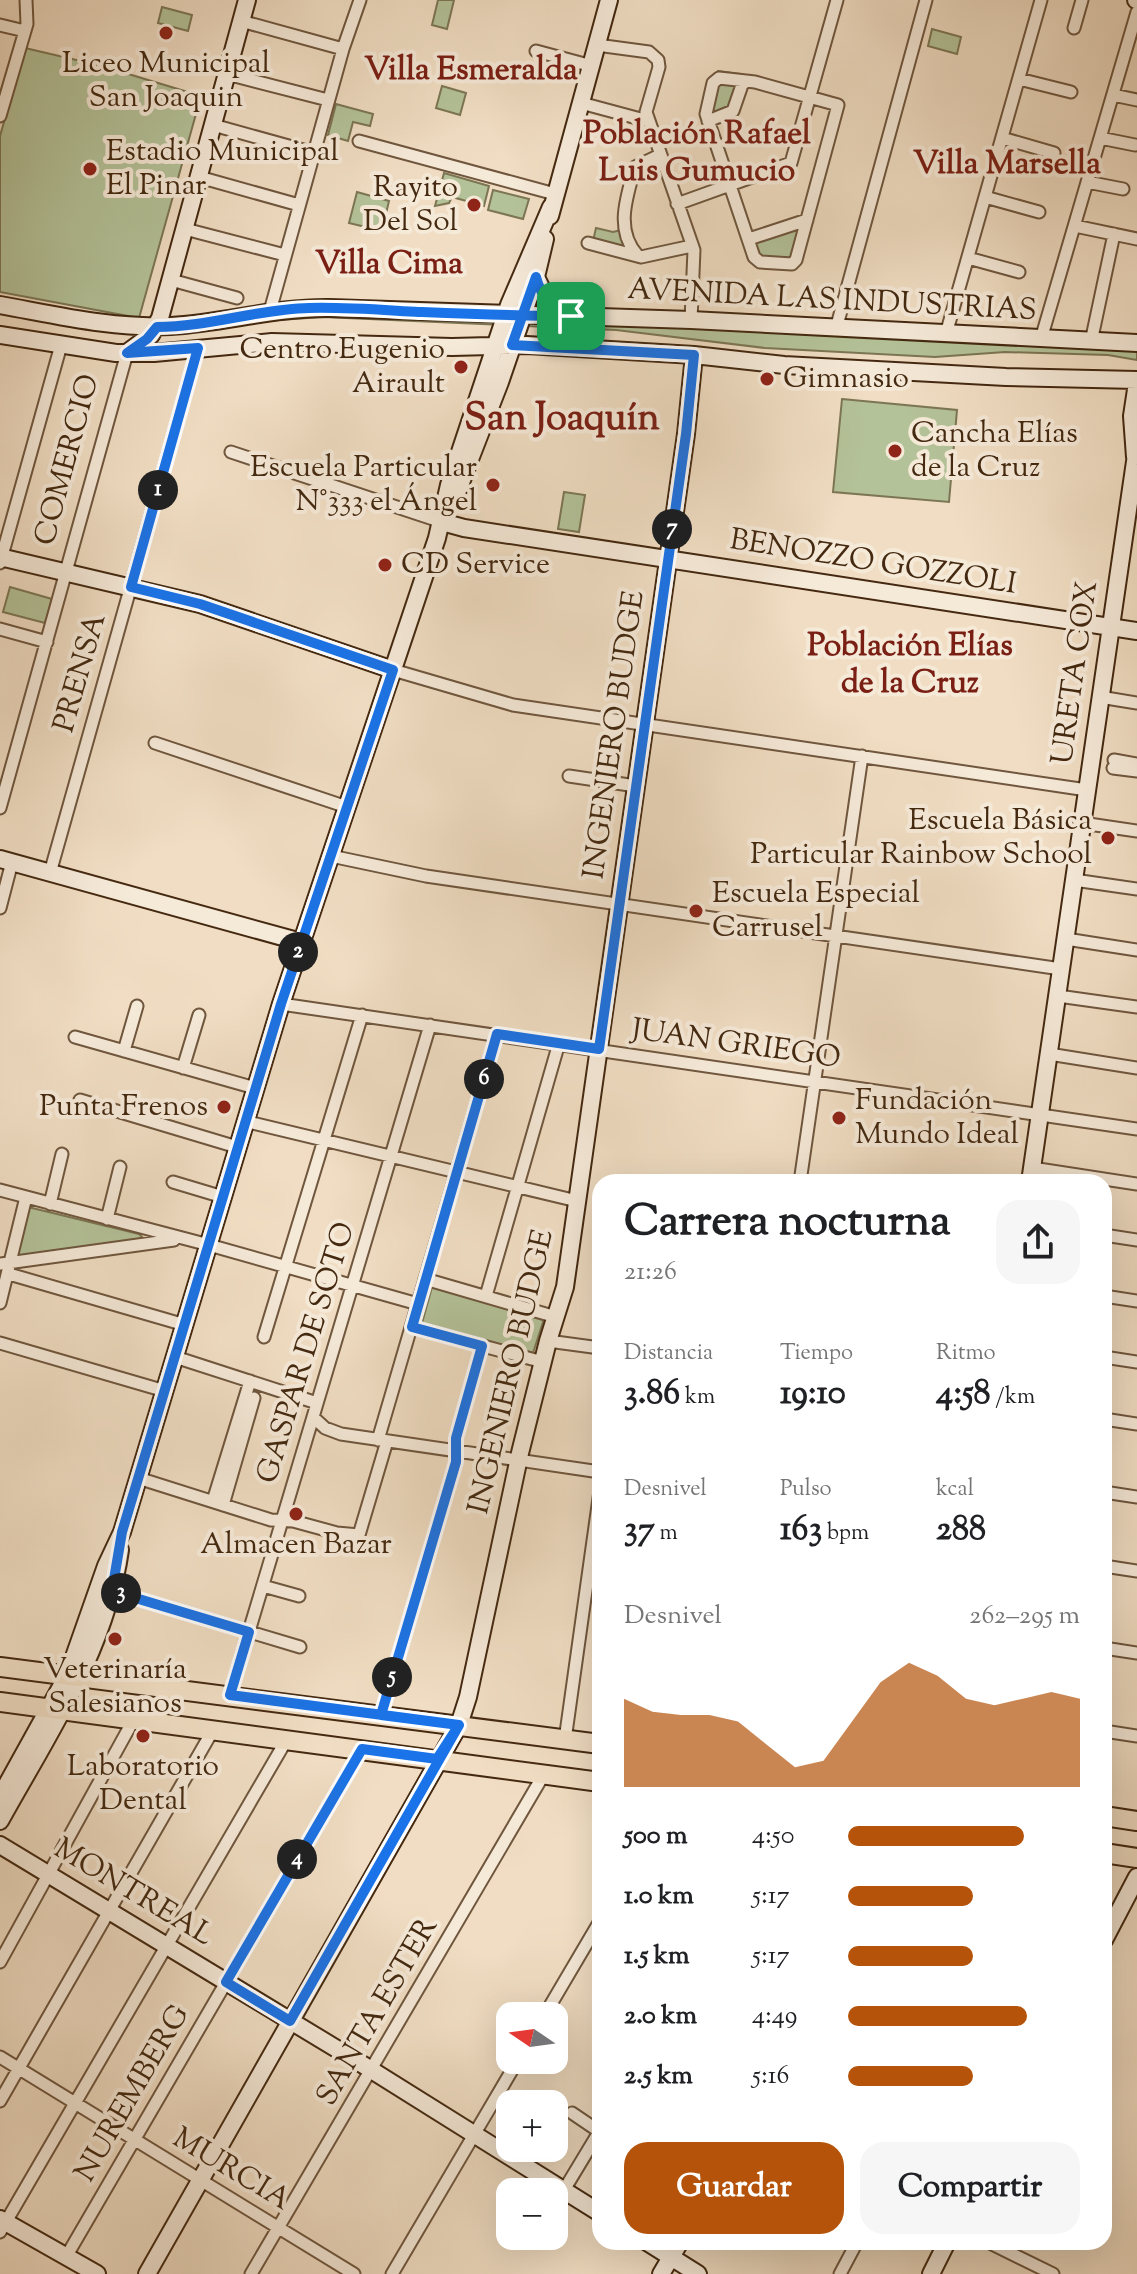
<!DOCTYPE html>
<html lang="es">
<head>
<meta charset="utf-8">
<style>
	body { margin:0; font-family:"Sorts Mill Goudy",serif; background:#f6f6f6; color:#202124; height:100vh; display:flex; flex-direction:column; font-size:30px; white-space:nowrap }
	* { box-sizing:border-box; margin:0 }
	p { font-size:26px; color:#757577 }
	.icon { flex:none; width:44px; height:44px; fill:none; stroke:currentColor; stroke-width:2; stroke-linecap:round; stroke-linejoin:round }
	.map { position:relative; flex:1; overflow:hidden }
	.panel { position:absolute; left:592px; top:1174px; width:520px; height:1076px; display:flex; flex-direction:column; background:#fff; border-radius:24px; box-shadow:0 8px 32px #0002 }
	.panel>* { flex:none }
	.needle { width:52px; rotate:283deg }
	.fabs { position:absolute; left:496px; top:2002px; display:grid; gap:16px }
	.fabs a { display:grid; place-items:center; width:72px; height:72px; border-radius:16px; background:#fff; box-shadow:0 8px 32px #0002; font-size:40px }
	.pin { position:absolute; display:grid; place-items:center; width:68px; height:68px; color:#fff; margin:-34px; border-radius:16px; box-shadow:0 4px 12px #0006 }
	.km { position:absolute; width:40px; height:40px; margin:-20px; border-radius:50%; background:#222; color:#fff; font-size:22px; line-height:40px; text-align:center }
	.round { display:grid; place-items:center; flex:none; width:84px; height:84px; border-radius:24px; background:#f6f6f6 }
	.head { display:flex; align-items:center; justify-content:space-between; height:136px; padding:0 32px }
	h1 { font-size:44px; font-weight:800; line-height:60px }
	.metrics { display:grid; grid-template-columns:repeat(3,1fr); gap:12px; height:136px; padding:8px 32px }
	.metrics div { display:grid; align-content:center }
	.metrics b { font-size:34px; font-weight:800 }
	.metrics small { font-size:22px; font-weight:400 }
	.metrics p { font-size:22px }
	.chart { height:224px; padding:16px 32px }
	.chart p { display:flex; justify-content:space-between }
	.chart svg { width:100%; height:144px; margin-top:8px; fill:#b45309; opacity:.7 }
	.cta { display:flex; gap:16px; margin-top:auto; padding:16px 32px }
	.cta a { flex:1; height:92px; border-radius:24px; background:#b45309; color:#fff; font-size:32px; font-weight:800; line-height:92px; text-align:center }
	.cta a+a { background:#f6f6f6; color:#202124 }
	ul { padding:0 32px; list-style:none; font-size:26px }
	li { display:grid; grid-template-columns:128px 96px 1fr; align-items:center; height:60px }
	li i { height:20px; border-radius:10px; background:#b45309 }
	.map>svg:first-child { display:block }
	.green { fill:#b4c299; stroke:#7c7654; stroke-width:2 }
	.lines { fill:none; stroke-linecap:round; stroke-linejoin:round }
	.street-casing { stroke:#6f563d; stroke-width:15 }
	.secondary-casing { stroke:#442910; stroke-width:20 }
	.primary-casing { stroke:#442910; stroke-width:22 }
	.street { stroke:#f5e9d8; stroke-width:11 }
	.secondary { stroke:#f5e9d8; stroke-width:16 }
	.primary { stroke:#f0ddc3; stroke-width:18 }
	.route-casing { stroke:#fff; stroke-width:16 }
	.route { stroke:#1a73e8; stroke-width:10 }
	.poi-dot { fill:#8f2418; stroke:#f5e9d8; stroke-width:3 }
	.labels { text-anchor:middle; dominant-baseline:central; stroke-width:8; stroke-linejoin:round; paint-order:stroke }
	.poi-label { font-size:30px; fill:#442910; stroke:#f5e9d8; text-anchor:start }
	.street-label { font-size:30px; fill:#442910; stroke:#f5e9d8 }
	.neighbourhood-label { font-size:32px; font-weight:bold; fill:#7a1f14; stroke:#f5e9d8 }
	.district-label { font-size:38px; font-weight:bold; fill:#7a1f14; stroke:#f5e9d8 }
</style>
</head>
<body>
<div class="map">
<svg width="1137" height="2274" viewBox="0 0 1137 2274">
	<rect width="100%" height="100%" fill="#f0ddc3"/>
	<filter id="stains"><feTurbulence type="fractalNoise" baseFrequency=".0025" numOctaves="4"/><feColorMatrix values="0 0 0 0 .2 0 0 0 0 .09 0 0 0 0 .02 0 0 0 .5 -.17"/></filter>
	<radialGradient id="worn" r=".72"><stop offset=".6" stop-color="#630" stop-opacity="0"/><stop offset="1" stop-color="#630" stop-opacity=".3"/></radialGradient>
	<!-- green -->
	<path class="green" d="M 438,0 L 454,0 L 447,29 L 432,25 Z
		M 162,7 L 192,15 L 188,31 L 158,23 Z
		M 932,29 L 961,37 L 957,54 L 928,46 Z
		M 25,48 L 102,66 L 201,96 L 139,318 L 0,292 L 0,136 Z
		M 718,71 L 741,74 L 729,110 L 709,115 L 707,106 Z
		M 442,86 L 466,93 L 460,115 L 436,108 Z
		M 336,104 L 373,114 L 370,126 L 353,122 L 348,141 L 328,135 Z
		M 444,173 L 489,186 L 484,206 L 452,197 L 449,203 L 435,206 Z
		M 493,190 L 529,199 L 523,219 L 488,210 Z
		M 357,192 L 389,201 L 382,231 L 349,223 Z
		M 801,225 L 794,258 L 790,260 L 758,259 L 754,244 L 757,239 Z
		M 596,228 L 613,232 L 621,230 L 628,249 L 593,241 Z
		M 293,312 C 365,311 437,318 509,322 C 544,324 585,329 620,322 L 1137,347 L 1137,360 L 1108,355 L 1005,352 L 935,357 L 765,348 L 616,330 L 323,317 L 264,321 L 173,334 L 171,331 Z
		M 842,399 L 957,410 L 949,502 L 833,492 Z
		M 564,492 L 585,495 L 579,532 L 558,529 Z
		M 10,587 L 52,599 L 45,623 L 3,612 Z
		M 28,1207 L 139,1234 L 145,1240 L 14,1256 Z
		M 432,1287 L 544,1319 L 533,1353 L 422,1323 Z"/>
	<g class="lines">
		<!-- street casing -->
		<g class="street-casing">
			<path id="street" d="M 241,21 L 343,49
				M 0,25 L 25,31
				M 1074,28 L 1082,0
				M 597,45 L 649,52 L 658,60 L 659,67 L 646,112 L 694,250 L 691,320
				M 536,51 L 592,66
				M 227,74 L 328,100
				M 719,78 L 755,82 L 838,105 L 796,260 L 792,264 L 760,262 L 754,257 L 706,114 L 713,83 Z
				M 1019,79 L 1071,92
				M 1113,95 L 1137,100
				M 581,103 L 648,121
				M 0,116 L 27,24 L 26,0
				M 708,121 L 733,111 L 742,85 L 746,81
				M 213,125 L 314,153
				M 1002,138 L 1054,153
				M 1100,138 L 1135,145
				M 359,141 L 555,194
				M 199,177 L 299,205
				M 1087,182 L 1123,189
				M 985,197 L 1039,212
				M 677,204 L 791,163 L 837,0
				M 1075,226 L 1137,239
				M 185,229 L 285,255
				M 749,239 L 807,220
				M 588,243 L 641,257 L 692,246
				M 638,256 C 614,230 627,196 635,167 L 660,155
				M 968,258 L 1019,272
				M 171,280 L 237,298
				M 270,311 L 343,49 L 360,0
				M 836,329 L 926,0
				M 946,334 L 1041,0
				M 1041,339 L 1137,12
				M 1091,342 L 1114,234
				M 231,452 L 442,522
				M 0,563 L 61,345
				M 0,629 L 47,642
				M 393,670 L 513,705 L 1087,790
				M 1100,697 L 1137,703
				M 155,743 L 347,807
				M 1114,760 L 1137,764
				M 1113,768 L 1137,771
				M 569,776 L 636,786
				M 0,808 L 127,353
				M 1082,823 L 1137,831
				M 331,856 L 426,876 L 1061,969
				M 50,873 L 198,348
				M 1074,880 L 1137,889
				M 0,908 L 12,862
				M 1066,939 L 1137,950
				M 1058,996 L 1137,1007
				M 281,1004 L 1137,1129
				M 75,1037 L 255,1088
				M 124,1051 L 137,1006
				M 1049,1054 L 1137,1068
				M 183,1068 L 199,1015
				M 80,1100 L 237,1147
				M 244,1121 L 577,1201
				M 1032,1168 L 1137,1184
				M 173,1182 L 223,1197
				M 800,1182 L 862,756
				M 0,1190 L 209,1245 L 418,1304
				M 50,1204 L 62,1154
				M 107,1219 L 120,1167
				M 1104,1235 L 1137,1240
				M 0,1264 L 174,1240
				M 9,1274 L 185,1325
				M 425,1279 L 556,1317
				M 486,1296 L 559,1043
				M 1104,1296 L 1137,1301
				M 0,1303 L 26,1197
				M 412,1327 L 543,1362
				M 264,1337 L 362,1015
				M 548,1341 L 600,1348
				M 0,1343 L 165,1391
				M 175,1357 L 317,1403
				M 1104,1357 L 1137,1362
				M 313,1417 L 325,1428 L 341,1434 L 600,1472
				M 1104,1419 L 1137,1424
				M 378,1440 L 497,1034
				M 138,1478 L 271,1520 L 293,1521 L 337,1533 L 359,1535 L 387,1441
				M 1104,1492 L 1137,1497
				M 213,1501 L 250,1381
				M 223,1505 L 254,1398
				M 1104,1566 L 1137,1571
				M 263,1586 L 299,1596
				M 112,1591 L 300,1647
				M 1104,1648 L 1137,1653
				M 230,1695 L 430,1025
				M 381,1715 L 456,1462 L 456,1438 L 482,1346
				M 1104,1731 L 1137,1736
				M 565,1740 L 600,1491
				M 0,1962 L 134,1719
				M 544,2016 L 600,1921
				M 0,2057 L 354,2274
				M 0,2101 L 213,1730
				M 572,2113 L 600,2132
				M 564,2190 L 599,2132
				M 0,2232 L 287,1739
				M 988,2242 L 1053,2274
				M 66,2257 L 362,1749
				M 251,2274 L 544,1774
				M 392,2274 L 518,2060
				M 840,2274 L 857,2242"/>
		</g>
		<!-- secondary casing -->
		<g class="secondary-casing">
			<path id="secondary" d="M 1136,0 L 1137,0
				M 550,216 L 609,0
				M 536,277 L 547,300 L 570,316
				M 0,305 C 56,315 114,329 171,326 C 225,323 276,307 330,308 L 691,320 L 1137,343
				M 0,335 L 116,353 L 154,353 L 272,342 L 452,347 L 527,345 L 694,355 L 784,365 L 1006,377 L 1137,380
				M 128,352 L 151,335 L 160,318 L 247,0
				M 1135,457 L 1132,416 L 1137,383
				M 453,503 L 500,382 L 536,277 L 545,239
				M 442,522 L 464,528 L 1137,631
				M 0,557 L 200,604 L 393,670
				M 0,859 L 301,942
				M 1030,1182 L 1137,448
				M 0,1797 L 68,1674 L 106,1566 L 122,1532 L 281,1004 L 437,538 L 449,485 L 509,305 L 551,207
				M 0,1821 C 48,1734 106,1650 120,1550
				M 0,1845 L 365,2066 L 600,2213
				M 1104,1940 L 1137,1877
				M 0,2219 L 97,2274
				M 647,2242 L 698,2274
				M 147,2274 L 459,1725 L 468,1697 L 520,1453 L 548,1341 L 565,1287 L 686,434 L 694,355
				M 661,2274 L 680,2242
				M 931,2274 L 947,2242"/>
		</g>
		<!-- primary casing -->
		<g class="primary-casing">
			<path id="primary" d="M 0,1667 L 600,1744
				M 0,1702 L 600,1782
				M 1104,1816 L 1137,1821
				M 1104,1853 L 1137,1858"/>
		</g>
		<!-- street -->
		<use href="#street" class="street"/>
		<!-- secondary -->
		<use href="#secondary" class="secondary"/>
		<!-- primary -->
		<use href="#primary" class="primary"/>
	</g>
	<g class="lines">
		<!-- route casing -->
		<g class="route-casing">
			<path id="route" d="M 571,316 C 520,316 470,314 419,312 C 382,310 345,307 309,308 C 258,309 208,327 157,327 L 147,339 L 127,353 L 198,348 L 131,587 L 200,604 L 393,670 L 281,1004 L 122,1532 L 112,1591 L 249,1632 L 230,1695 L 459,1725 L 437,1759 L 362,1749 L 226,1982 L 290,2021 L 459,1725 L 381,1715 L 456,1462 L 456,1438 L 482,1346 L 412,1327 L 497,1034 L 599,1049 L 686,434 L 694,355 L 512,345 L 536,277 C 541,297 552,308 571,316"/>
		</g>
		<!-- route -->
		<use href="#route" class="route"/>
	</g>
	<!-- markers -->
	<g class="poi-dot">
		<circle cx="166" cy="33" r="8"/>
		<circle cx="90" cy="169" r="8"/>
		<circle cx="474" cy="205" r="8"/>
		<circle cx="461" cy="367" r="8"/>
		<circle cx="767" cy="379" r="8"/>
		<circle cx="895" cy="451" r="8"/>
		<circle cx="493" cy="485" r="8"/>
		<circle cx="385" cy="565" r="8"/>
		<circle cx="1108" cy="838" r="8"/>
		<circle cx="696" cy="911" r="8"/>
		<circle cx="224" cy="1107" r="8"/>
		<circle cx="839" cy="1118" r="8"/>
		<circle cx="296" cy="1514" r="8"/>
		<circle cx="115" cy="1639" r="8"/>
		<circle cx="143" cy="1736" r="8"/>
	</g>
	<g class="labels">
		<!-- poi labels -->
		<g class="poi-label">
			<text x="166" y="64" text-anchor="middle">Liceo Municipal<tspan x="166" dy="34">San Joaquin</tspan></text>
			<text x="106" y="152">Estadio Municipal<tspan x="106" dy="34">El Pinar</tspan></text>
			<text x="458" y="188" text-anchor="end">Rayito<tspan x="458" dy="34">Del Sol</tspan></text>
			<text x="445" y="350" text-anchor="end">Centro Eugenio<tspan x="445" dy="34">Airault</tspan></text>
			<text x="783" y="379">Gimnasio</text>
			<text x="911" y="434">Cancha Elías<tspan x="911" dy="34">de la Cruz</tspan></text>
			<text x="477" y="468" text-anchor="end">Escuela Particular<tspan x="477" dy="34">N°333 el Ángel</tspan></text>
			<text x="401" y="565">CD Service</text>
			<text x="1092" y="821" text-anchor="end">Escuela Básica<tspan x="1092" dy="34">Particular Rainbow School</tspan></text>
			<text x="712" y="894">Escuela Especial<tspan x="712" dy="34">Carrusel</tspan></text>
			<text x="855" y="1101">Fundación<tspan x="855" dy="34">Mundo Ideal</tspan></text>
			<text x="208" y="1107" text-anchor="end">Punta Frenos</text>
			<text x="296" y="1545" text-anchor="middle">Almacen Bazar</text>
			<text x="115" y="1670" text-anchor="middle">Veterinaría<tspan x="115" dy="34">Salesianos</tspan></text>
			<text x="143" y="1767" text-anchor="middle">Laboratorio<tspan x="143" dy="34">Dental</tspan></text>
		</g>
		<!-- street labels -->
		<g class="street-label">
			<text transform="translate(832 301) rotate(3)">AVENIDA LAS INDUSTRIAS</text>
			<text transform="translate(68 460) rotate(-75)">COMERCIO</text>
			<text transform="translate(873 563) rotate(9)">BENOZZO GOZZOLI</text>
			<text transform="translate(81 673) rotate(-74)">PRENSA</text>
			<text transform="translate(1076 673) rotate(-82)">URETA COX</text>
			<text transform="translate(615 735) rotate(-82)">INGENIERO BUDGE</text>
			<text transform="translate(736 1045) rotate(8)">JUAN GRIEGO</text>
			<text transform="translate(307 1353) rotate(-73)">GASPAR DE SOTO</text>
			<text transform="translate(512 1372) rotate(-77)">INGENIERO BUDGE</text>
			<text transform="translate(133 1893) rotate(31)">MONTREAL</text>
			<text transform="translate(378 2012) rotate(-60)">SANTA ESTER</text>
			<text transform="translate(133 2094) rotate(-60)">NUREMBERG</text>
			<text transform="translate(231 2170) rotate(31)">MURCIA</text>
		</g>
		<!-- neighbourhood labels -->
		<g class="neighbourhood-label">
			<text x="471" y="71">Villa Esmeralda</text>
			<text x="697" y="135">Población Rafael<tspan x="697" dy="37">Luis Gumucio</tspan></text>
			<text x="1007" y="165">Villa Marsella</text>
			<text x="389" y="265">Villa Cima</text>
			<text x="910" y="647">Población Elías<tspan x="910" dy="37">de la Cruz</tspan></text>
		</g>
		<!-- district labels -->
		<g class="district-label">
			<text x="562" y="420">San Joaquín</text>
		</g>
	</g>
	<rect width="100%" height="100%" filter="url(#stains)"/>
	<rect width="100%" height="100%" fill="url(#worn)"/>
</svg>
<div class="fabs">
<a><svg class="needle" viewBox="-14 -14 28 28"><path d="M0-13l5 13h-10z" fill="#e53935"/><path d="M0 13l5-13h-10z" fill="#757577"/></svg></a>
<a>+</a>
<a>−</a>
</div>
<div class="pin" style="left:571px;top:316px;background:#1e9e55"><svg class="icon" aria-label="arrive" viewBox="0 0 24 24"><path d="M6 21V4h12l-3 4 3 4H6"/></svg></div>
<b class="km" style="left:158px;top:490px">1</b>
<b class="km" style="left:298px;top:952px">2</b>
<b class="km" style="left:121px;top:1593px">3</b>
<b class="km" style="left:297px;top:1859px">4</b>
<b class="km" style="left:392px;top:1677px">5</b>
<b class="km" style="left:484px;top:1079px">6</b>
<b class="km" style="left:672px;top:529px">7</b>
<section class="panel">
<div class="head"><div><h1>Carrera nocturna</h1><p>21:26</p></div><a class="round"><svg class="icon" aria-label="share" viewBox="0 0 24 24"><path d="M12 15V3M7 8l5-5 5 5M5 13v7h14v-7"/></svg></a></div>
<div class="metrics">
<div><p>Distancia</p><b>3.86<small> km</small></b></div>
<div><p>Tiempo</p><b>19:10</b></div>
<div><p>Ritmo</p><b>4:58<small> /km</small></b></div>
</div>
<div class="metrics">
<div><p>Desnivel</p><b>37<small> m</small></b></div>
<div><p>Pulso</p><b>163<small> bpm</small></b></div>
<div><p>kcal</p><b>288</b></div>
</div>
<div class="chart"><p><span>Desnivel</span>262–295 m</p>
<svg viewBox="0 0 160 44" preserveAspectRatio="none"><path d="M0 44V17L10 21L20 22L30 22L40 24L50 31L60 38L70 36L80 24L90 12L100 6L110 10L120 17L130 19L140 17L150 15L160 17V44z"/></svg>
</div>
<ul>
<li><b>500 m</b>4:50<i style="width:76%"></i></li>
<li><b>1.0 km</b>5:17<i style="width:54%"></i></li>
<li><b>1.5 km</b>5:17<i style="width:54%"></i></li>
<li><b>2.0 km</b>4:49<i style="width:77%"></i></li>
<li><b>2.5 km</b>5:16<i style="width:54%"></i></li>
</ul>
<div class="cta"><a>Guardar</a><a>Compartir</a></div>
</section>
</div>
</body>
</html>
